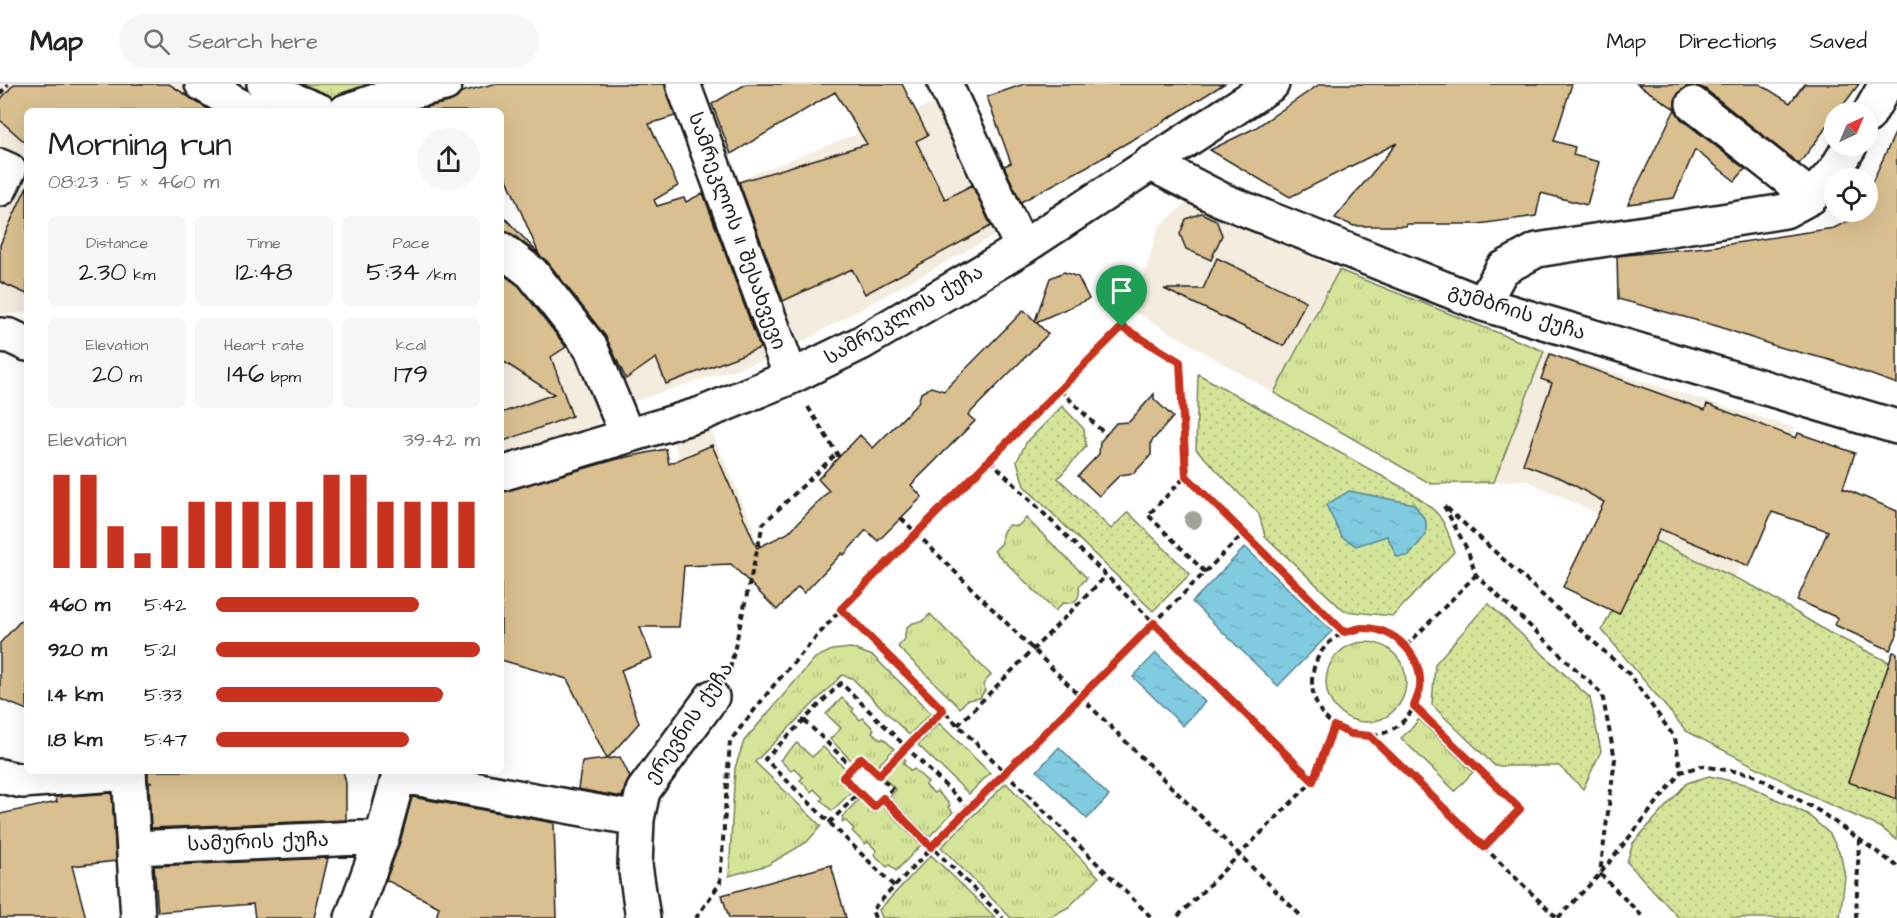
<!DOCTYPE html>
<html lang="en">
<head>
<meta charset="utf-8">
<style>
	body { margin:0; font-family:"Architects Daughter","Noto Sans Georgian",sans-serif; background:#f6f6f6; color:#202124; height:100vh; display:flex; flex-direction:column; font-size:22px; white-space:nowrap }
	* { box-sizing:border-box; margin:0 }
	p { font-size:20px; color:#757577 }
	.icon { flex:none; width:33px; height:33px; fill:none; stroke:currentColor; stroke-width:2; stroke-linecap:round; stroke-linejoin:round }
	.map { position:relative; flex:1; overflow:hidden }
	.drawer { position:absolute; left:24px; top:24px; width:480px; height:666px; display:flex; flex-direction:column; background:#fff; border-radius:9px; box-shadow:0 6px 24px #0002 }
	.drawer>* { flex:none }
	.needle { width:39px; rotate:44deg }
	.tools { position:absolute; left:1824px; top:18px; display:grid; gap:12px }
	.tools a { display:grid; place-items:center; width:54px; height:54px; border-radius:50%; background:#fff; box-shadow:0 6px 24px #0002; font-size:30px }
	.pin { position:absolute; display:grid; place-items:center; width:51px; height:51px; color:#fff; margin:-62px -26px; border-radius:50% 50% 50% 0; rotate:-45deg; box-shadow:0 0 6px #0007 }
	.pin .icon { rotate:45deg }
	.round { display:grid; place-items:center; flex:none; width:63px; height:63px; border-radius:32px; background:#f6f6f6 }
	.headline { display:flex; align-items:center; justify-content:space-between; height:102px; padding:0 24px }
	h1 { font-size:33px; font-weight:600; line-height:45px }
	.figures { display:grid; grid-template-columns:repeat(3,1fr); gap:9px; height:102px; padding:6px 24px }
	.figures div { display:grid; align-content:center; border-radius:9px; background:#f6f6f6; text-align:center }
	.figures b { font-size:26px; font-weight:600 }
	.figures small { font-size:16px; font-weight:400 }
	.figures p { font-size:16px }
	.chart { height:168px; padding:12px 24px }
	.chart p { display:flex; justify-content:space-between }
	.chart svg { width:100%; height:108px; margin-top:6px; stroke:#c8321e; stroke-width:6 }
	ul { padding:0 24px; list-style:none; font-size:20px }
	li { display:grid; grid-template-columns:96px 72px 1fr; align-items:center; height:45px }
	li i { height:15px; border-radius:8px; background:#c8321e }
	header { display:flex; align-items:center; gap:36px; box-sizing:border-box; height:84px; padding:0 30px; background:#fff; border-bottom:2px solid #e0e0e0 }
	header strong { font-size:28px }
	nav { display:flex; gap:33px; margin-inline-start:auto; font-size:21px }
	.search { width:420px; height:54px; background:#f6f6f6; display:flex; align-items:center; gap:15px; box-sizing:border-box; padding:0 21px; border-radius:33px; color:#757577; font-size:22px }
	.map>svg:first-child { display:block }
	.built { fill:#f4ecde }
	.grass { fill:url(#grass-tufts); stroke:#78805a; stroke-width:1.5 }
	.park { fill:url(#park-dots); stroke:#78805a; stroke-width:1.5 }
	.water { fill:url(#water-ripples); stroke:#588592; stroke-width:1.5 }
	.building { fill:#dac090; stroke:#1c1c1c; stroke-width:1.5 }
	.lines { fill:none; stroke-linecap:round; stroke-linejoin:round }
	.minor-casing { stroke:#1c1c1c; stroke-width:38 }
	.path { stroke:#1c1c1c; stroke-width:4; stroke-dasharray:6 4.5; stroke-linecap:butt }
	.minor { stroke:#fff; stroke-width:33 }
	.tree { fill:#a0a397 }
	.route-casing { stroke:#fff; stroke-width:12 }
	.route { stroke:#c8321e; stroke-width:8 }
	.labels { text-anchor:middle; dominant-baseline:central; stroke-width:4.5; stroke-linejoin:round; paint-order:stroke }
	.street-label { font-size:20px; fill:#1c1c1c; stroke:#fff }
</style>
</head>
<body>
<header>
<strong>Map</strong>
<div class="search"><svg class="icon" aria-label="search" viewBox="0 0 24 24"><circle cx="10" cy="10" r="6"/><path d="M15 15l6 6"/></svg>Search here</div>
<nav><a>Map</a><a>Directions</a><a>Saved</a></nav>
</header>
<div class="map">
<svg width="1897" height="834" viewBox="0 0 1897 834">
	<defs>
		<pattern id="grass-tufts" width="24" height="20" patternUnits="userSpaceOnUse" patternTransform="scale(1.5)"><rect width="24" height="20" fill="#d4e599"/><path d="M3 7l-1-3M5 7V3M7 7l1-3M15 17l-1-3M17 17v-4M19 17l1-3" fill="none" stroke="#b5c483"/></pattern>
		<pattern id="park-dots" width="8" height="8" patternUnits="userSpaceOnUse" patternTransform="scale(1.5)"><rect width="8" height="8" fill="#d4e599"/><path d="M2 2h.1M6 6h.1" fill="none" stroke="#b5c483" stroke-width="1.8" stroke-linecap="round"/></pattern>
		<pattern id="water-ripples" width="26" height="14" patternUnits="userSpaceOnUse" patternTransform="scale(1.5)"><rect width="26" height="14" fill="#80cbe0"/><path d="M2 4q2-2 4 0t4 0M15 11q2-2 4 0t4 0" fill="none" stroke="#6eaec0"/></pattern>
	</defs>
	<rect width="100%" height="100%" fill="#fff"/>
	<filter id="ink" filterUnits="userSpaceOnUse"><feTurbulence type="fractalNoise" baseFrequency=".0167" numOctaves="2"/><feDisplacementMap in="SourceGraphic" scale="12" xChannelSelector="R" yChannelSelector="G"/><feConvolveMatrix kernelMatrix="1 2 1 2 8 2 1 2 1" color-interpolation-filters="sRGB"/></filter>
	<g filter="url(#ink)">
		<!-- built -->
		<path class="built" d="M 0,0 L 184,0 L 225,27 L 27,27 L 27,228 L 0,231 Z
			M 942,16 L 999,149 L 794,262 L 732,99 Z
			M 1189,117 L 1224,131 L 1339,186 L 1274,309 L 1133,227 L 1159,143 Z
			M 740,169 L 777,272 L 631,318 L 594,255 Z
			M 501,174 L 588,271 L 603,330 L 592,348 L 501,373 Z
			M 1544,267 L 1795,344 L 1735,494 L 1525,396 L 1494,398 Z
			M 710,344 L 751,437 L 774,522 L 701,441 L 672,353 Z"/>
		<!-- grass -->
		<path class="grass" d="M 303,0 L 371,0 L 379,7 L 341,17 L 319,13 Z
			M 1339,186 L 1544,267 L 1494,398 L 1431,400 L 1274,309 Z
			M 1026,434 L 1087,494 L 1079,502 C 1081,514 1075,521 1063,519 L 1055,527 L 994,467 L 1002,459 C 1001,450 1002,446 1010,441 L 1018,442 Z
			M 930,530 L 991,591 L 984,599 L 985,606 L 980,614 L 967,616 L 960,624 L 898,563 L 905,555 C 904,543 910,537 922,538 Z
			M1326 598a40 40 0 1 1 80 0a40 40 0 1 1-80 0Z
			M 851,564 L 873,572 L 931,629 L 909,651 L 852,594 L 842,591 L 755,678 L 821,742 L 807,758 L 768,781 L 729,792 L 735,684 L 744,657 L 815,574 L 832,566 Z
			M 842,614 L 854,625 L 852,627 L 860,636 L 863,634 L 874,645 L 872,648 L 881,656 L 883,654 L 894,665 L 875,685 L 860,671 L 853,678 L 830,655 L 841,644 L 826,630 Z
			M 1419,635 L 1473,688 L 1455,707 L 1401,654 L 1411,645 Z
			M 939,639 L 990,689 L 969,710 L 918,661 Z
			M 797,659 L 812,673 L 823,663 L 846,685 L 838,692 L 853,706 L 832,727 L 821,716 L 823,714 L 814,705 L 811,708 L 800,696 L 803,693 L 794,684 L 791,687 L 780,676 Z
			M 899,674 L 901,676 L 904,674 L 906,676 L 903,679 L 911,687 L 914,685 L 928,698 L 925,701 L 934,709 L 937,707 L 950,721 L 948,723 L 953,728 L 929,753 L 889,713 L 896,706 L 882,692 Z
			M 1006,699 L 1099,793 L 1069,823 L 1048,834 L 1011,834 L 941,763 Z
			M 860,714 L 875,728 L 882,721 L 921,761 L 896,787 L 890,781 L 887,783 L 874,770 L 877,767 L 868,758 L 865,760 L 852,747 L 854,745 L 846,737 L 843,738 L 842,737 L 843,735 L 842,733 Z
			M 931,771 L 996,834 L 882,834 L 879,826 Z"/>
		<!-- park -->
		<path class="park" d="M 1198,290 L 1407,406 C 1438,428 1444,430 1454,468 L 1393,532 L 1344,527 L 1265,452 L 1259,430 L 1196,365 Z
			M 1062,322 L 1084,345 L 1086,363 L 1058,394 L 1111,445 L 1128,428 L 1190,490 L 1153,527 L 1024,402 L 1017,377 L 1026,359 Z
			M 1649,454 L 1755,503 L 1828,548 L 1897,582 L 1897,756 L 1880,743 L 1822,717 L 1686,647 L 1602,546 Z
			M 1488,519 L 1590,614 L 1601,667 L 1583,705 L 1559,682 L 1495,682 L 1432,621 L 1435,580 Z
			M 1709,692 L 1745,700 L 1807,730 L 1830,750 L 1841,772 L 1845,793 L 1840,834 L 1679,834 L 1627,778 L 1633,759 L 1687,699 Z"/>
		<!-- water -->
		<path class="water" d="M 1349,407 L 1414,420 L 1426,437 L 1426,450 L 1409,472 L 1397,473 L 1387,452 L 1356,462 L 1342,453 L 1326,421 Z
			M 1245,463 L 1332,547 L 1278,602 L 1192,518 Z
			M 1156,569 L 1205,618 L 1183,642 L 1133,593 Z
			M 1059,663 L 1109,712 L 1087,735 L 1037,687 Z"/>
		<!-- building -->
		<path class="building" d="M 14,0 L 169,0 L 211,27 L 27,27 L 27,60 L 0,36 L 0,16 Z
			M 494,0 L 665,0 L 675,32 L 649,40 L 678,102 L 654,116 L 657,122 L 684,114 L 686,118 L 703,109 L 760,264 L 666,300 L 656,274 L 626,295 L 606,253 L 547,177 L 512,150 L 501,147 L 501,130 L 539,170 L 501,81 L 501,27 L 426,27 L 426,23 L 449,18 L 457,14 L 461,8 Z
			M 746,0 L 902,0 L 928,51 L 916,57 L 945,115 L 972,101 L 991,142 L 865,210 L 852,185 L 783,217 L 739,98 L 867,60 L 835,8 L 731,70 L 712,20 Z
			M 1024,0 L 1224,0 L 1148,47 L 1109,69 L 1110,70 L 1021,118 L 1004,82 L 1011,79 L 987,13 Z
			M 1320,0 L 1572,0 L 1554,57 L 1575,63 L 1573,71 L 1599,78 L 1587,121 L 1541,109 L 1536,132 L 1478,140 L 1407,140 L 1406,142 L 1354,142 L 1335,134 L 1397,59 L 1290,113 L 1210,66 L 1255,44 Z
			M 1637,0 L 1760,0 L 1790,19 L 1804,0 L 1859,0 L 1838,28 L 1834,28 L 1834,33 L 1799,80 L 1705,5 L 1695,1 L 1686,3 L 1679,8 L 1675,17 L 1676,27 L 1681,35 L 1745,85 L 1735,97 L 1695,66 L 1674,114 L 1628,120 L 1675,25 Z
			M 1897,45 L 1897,300 L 1830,276 L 1775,262 L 1717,242 L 1618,215 L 1617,172 L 1716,162 L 1834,144 L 1850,136 L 1854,128 L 1868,128 L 1868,107 Z
			M 27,102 L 27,210 L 0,198 L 0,161 Z
			M 1201,129 L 1216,136 L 1222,151 L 1211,176 L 1186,165 L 1180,150 L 1186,135 Z
			M 1217,174 L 1306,217 L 1284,262 L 1164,205 L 1203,205 Z
			M 1064,188 L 1078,193 L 1089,215 L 1036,238 L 1048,250 L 968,331 L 975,337 L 911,401 L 922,413 L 878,457 L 866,446 L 844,471 L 842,469 L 804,509 L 798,503 L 777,526 L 731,480 L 684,482 L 679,543 L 640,543 L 652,574 L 621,586 L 639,639 L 607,675 L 620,673 L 630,693 L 625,703 L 622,713 L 578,705 L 582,678 L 607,675 L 567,595 L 501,576 L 501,408 L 618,375 L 666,365 L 669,380 L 712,361 L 757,464 L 788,449 L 829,407 L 818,395 L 860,351 L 873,364 L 918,319 L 921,309 L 931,303 L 944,307 L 1024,226 L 1035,237 L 1050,194 Z
			M 501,189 L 519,202 L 566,263 L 551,273 L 572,332 L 501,358 L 501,329 L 554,310 L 501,276 Z
			M 1550,270 L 1705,326 L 1707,320 L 1796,354 L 1798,349 L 1855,369 L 1843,404 L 1897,427 L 1897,551 L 1890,566 L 1835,541 L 1838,534 L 1797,516 L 1828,447 L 1772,428 L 1749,482 L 1660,445 L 1619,530 L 1563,503 L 1604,418 L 1563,395 L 1523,380 L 1552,299 L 1541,295 Z
			M 1154,310 L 1154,315 L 1173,333 L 1151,358 L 1151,371 L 1134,389 L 1120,391 L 1099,412 L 1078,392 L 1099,370 L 1100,358 L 1116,339 L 1129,338 Z
			M 27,530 L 27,626 L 0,615 L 0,559 Z
			M 1893,568 L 1897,569 L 1897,715 L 1848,698 Z
			M 148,687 L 343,687 L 346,699 L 346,736 L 151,744 L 149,699 L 152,699 L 148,698 Z
			M 112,709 L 116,777 L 72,782 L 86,834 L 0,834 L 0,730 L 57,718 L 56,713 Z
			M 412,713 L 554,739 L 557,834 L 436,834 L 439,823 L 386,796 L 400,758 Z
			M 328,774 L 314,834 L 255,834 L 253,820 L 158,828 L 154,782 Z
			M 831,781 L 846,834 L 729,834 L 722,811 Z"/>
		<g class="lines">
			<!-- minor casing -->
			<g class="minor-casing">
				<path id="minor" d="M 202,0 L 248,27
					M 264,0 L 275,9 L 320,27
					M 683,0 L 791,293
					M 945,0 L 1022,164
					M 1693,20 L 1811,113
					M 346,27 L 387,13 L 445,0
					M 1868,32 L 1886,0
					M 1150,79 L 1222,116 L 1483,220 L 1897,343
					M 0,82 L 9,86 L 0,105
					M 501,165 L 532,189 L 591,264 L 627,351
					M 1483,220 L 1502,185 L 1537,166 L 1785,127 L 1811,113 L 1835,87 L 1850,62
					M 0,251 L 10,252 L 27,260
					M 501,390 L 701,330 L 791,293 L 861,259 L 1022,164 L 1272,0
					M 129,687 L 138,834
					M 398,691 L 637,735
					M 0,692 L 22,697 L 129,689
					M 134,764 L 382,753
					M 352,834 L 382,753 L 400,687
					M 643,834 L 635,781 L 637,735 L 643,707 L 712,613"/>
			</g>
			<!-- path -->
			<path class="path" d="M 0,10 L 8,0
				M 1060,306 L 1106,351
				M 808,323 L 839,373
				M 990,376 L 1313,697 L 1176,834
				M 1444,422 L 1468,467 L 1476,491 L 1602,610 L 1615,675 L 1600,789
				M 1447,424 L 1629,590 L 1675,654 L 1681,688
				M 901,434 L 1303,834
				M 1205,488 L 1148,431 L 1186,392 L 1344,548
				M 841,525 L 1152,834
				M1312 598a54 54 0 1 1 108 0a54 54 0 1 1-108 0Z
				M 1406,562 L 1476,491
				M 730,585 L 763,440 L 836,370
				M 1414,622 L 1520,725 L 1484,763
				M 804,636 L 852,683
				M 958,641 L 1106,492
				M 1371,653 L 1557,834
				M 1313,697 L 1334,642
				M 859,709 L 843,693 L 861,674 L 878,691
				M 883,714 L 1003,834
				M 829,739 L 859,709 L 874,723 L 892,705 L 878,691 L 943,626
				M 1600,790 L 1644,834
				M 894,802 L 765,675 L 841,599 L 969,725
				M 696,834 L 720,799 L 730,657 L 774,601 L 841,525 L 1122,243 L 1180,278 L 1186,392
				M 875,834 L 872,826 L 969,725 L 1244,449
				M 1558,834 L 1600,790 L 1681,688 L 1701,682 L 1752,690 L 1819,727 L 1897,782
				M 1856,834 L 1859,756"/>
			<!-- minor -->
			<use href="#minor" class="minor"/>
		</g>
		<!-- trees -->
		<circle class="tree" cx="1193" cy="436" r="9"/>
	</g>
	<g class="lines" filter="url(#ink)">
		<!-- route casing -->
		<g class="route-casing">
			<path id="route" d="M 1122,243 L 1180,278 L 1186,392 L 1344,548 C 1350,547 1356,545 1362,544 C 1394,543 1423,571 1420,604 C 1419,610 1416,616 1414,622 L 1520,725 L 1484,763 L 1370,652 L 1351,650 L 1334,642 L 1313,697 L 1154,539 L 931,763 L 883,714 L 874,723 L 843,693 L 861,674 L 879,691 L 943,626 L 841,525 Z"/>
		</g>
		<!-- route -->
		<use href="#route" class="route"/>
	</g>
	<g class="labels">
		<!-- street labels -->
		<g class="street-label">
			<text transform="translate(737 147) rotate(70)">სამრეკლოს II შესახვევი</text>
			<text transform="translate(1517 228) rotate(18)">გუმბრის ქუჩა</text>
			<text transform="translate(904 231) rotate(-30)">სამრეკლოს ქუჩა</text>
			<text transform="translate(689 639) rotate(-56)">ერევნის ქუჩა</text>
			<text transform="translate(258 758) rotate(-2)">სამურის ქუჩა</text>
		</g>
	</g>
</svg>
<div class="tools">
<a><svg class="needle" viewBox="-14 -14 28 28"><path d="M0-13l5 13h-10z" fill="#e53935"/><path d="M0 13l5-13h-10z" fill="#757577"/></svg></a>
<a><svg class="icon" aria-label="locate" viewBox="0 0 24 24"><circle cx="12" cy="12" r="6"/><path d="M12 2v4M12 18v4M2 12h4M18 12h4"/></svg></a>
</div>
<div class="pin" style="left:1122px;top:243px;background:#1e9e55"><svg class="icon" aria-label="arrive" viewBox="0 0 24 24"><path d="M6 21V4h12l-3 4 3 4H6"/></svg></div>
<section class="drawer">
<div class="headline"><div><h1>Morning run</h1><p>08:23 · 5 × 460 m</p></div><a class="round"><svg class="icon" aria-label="share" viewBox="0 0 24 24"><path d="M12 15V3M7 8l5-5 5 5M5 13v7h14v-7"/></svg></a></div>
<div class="figures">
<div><p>Distance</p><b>2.30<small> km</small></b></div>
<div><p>Time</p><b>12:48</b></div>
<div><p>Pace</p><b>5:34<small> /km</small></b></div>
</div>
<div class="figures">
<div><p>Elevation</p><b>20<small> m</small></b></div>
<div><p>Heart rate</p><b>146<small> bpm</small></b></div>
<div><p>kcal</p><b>179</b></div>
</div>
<div class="chart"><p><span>Elevation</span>39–42 m</p>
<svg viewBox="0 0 160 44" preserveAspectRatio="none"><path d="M5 44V6M15 44V6M25 44V27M35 44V38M45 44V27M55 44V17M65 44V17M75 44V17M85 44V17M95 44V17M105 44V6M115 44V6M125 44V17M135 44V17M145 44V17M155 44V17"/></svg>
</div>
<ul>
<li><b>460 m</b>5:42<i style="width:77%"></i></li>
<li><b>920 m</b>5:21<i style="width:100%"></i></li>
<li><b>1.4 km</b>5:33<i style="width:86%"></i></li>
<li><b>1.8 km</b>5:47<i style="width:73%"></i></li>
</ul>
</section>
</div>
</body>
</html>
